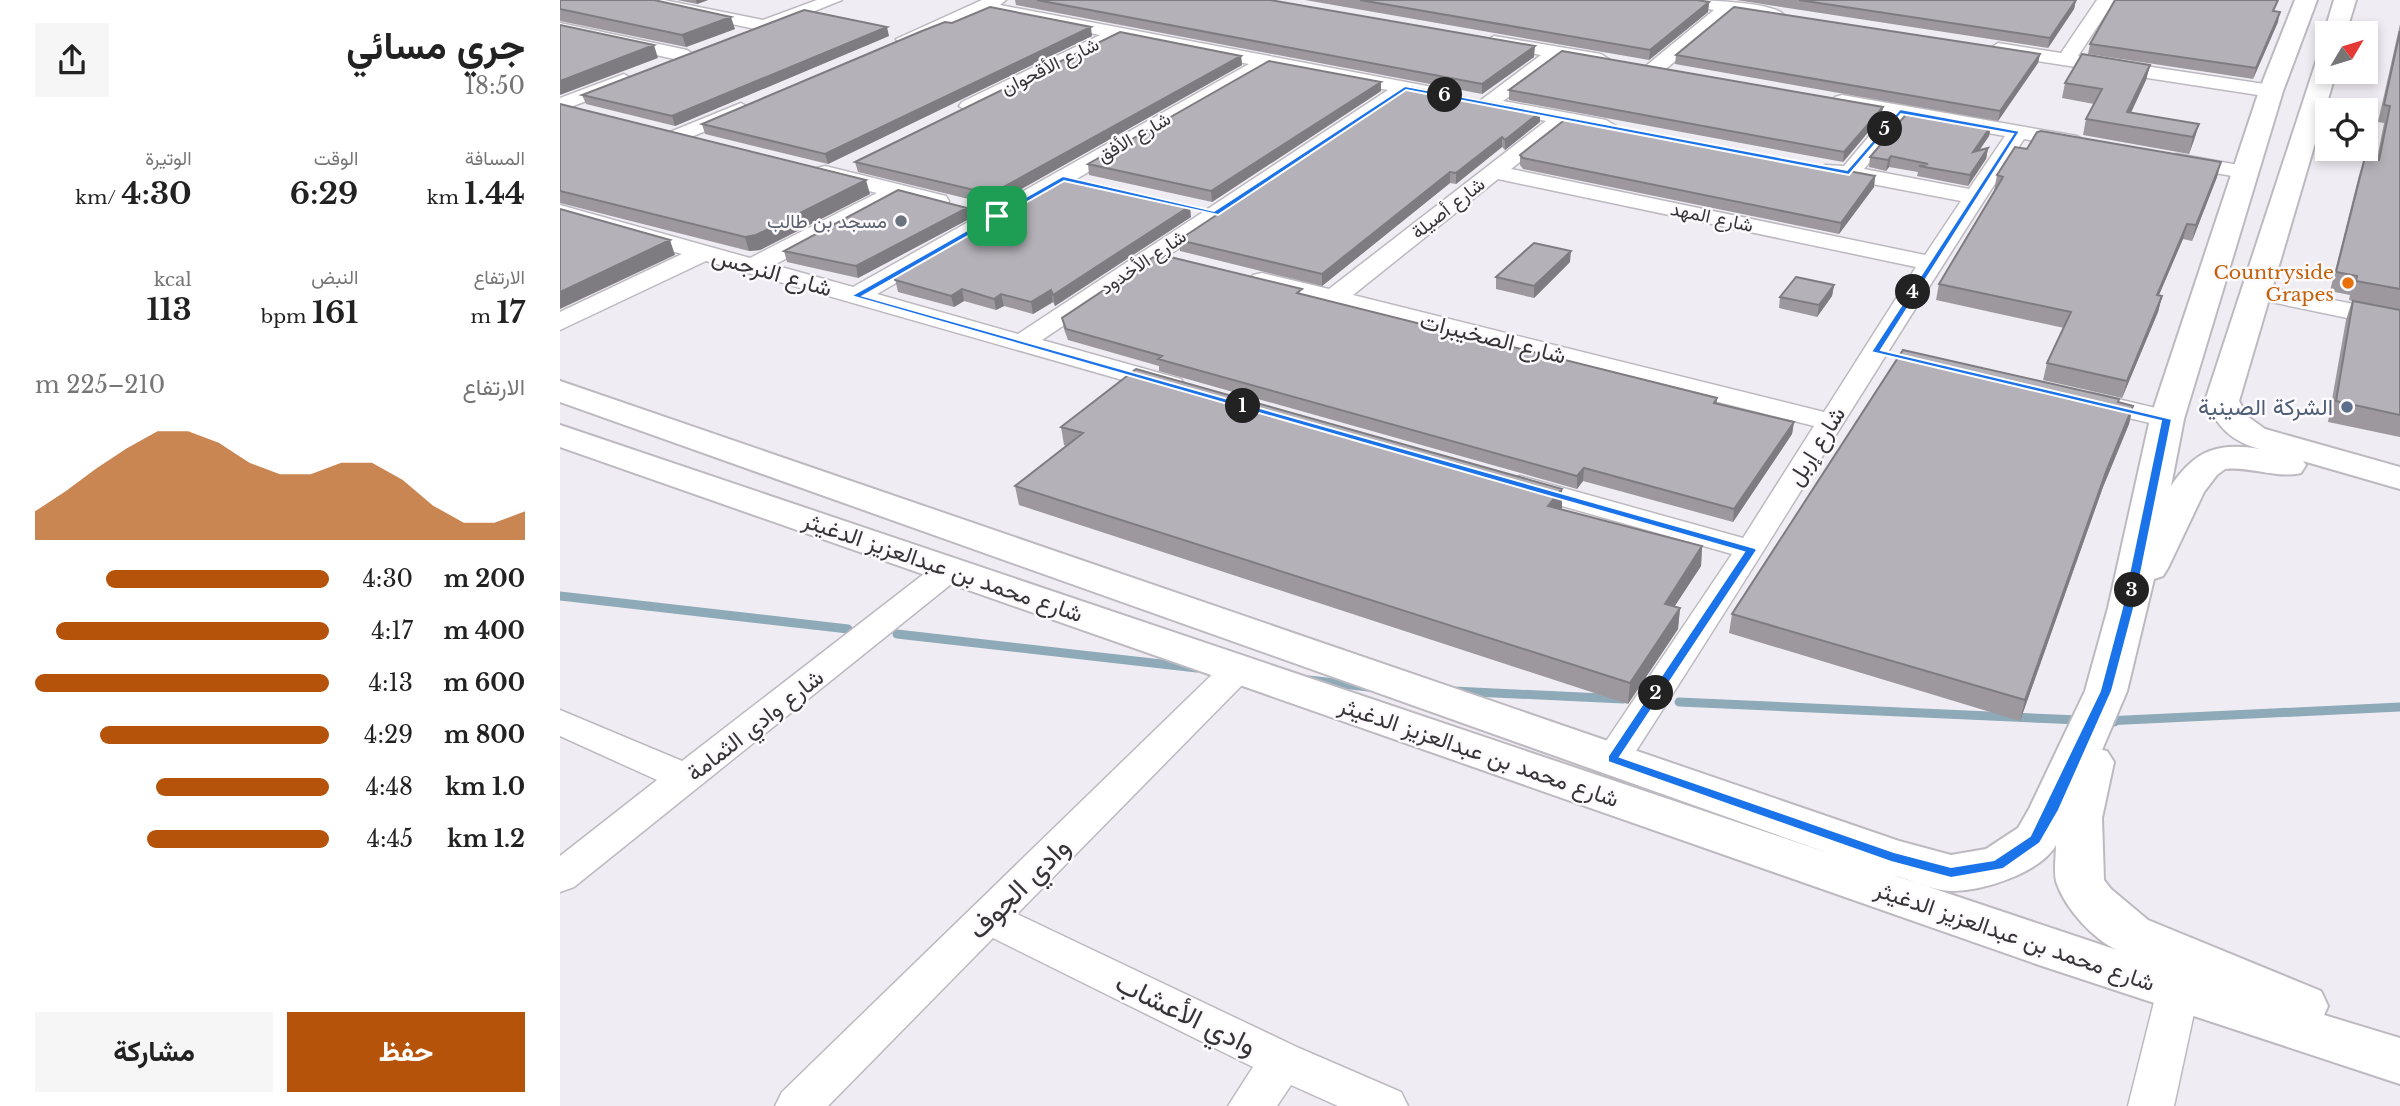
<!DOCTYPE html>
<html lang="ar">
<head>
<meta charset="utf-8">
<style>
	body { margin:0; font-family:"Libre Baskerville",Vazirmatn,serif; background:#f6f6f6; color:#222; direction:rtl; height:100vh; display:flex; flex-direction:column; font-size:26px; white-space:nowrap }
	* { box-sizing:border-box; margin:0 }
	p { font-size:23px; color:#767676 }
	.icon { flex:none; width:38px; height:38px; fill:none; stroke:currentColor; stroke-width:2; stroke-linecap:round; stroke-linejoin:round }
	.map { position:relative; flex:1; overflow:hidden; direction:ltr }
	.sheet { display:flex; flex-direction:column; background:#fff; width:560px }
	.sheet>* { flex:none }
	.needle { width:46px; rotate:52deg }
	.controls { position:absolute; left:1755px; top:21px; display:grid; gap:14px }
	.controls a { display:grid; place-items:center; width:63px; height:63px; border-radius:0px; background:#fff; box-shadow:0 4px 10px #0003; font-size:35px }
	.pin { position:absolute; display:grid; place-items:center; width:60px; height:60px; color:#fff; margin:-30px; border-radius:14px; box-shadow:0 4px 10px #0006 }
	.km { position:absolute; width:35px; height:35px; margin:-18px; border-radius:50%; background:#222; color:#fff; font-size:19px; line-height:35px; text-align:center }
	.round { display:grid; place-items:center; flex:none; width:74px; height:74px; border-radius:0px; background:#f6f6f6 }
	.head { display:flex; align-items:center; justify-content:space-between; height:119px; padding:0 35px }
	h1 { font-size:38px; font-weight:700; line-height:52px }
	.stats { display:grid; grid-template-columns:repeat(3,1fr); gap:10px; height:119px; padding:7px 35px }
	.stats div { display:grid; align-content:center }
	.stats b { font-size:30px; font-weight:700 }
	.stats small { font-size:19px; font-weight:400 }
	.stats p { font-size:19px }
	.chart { height:196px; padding:14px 35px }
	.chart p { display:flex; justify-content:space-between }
	.chart svg { width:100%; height:126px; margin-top:7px; fill:#b45309; opacity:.7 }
	.cta { display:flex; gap:14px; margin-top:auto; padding:14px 35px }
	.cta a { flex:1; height:80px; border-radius:0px; background:#b45309; color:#fff; font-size:28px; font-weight:700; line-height:80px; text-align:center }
	.cta a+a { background:#f6f6f6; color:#222 }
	ul { padding:0 35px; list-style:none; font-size:23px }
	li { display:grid; grid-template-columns:112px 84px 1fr; align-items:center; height:52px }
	li i { height:18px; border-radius:9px; background:#b45309 }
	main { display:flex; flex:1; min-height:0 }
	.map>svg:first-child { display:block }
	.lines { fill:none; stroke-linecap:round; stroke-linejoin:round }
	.stream-far1 { stroke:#8eaab8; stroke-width:9 }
	.stream { stroke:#8eaab8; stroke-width:11 }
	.street-casing { stroke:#bdb9c0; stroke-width:3 }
	.secondary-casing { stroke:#bdb9c0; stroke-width:4 }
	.street { fill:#fff; fill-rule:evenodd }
	.secondary { fill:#fff; fill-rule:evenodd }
	.wall { fill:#9c989e }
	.shaded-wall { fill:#7f7c81 }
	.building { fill:#b5b1b8; stroke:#7f7c81; stroke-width:2 }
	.route { fill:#1a73e8; stroke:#fff; stroke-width:2; fill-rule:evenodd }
	.worship-dot { fill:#6b7280; stroke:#fdfafe; stroke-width:2.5 }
	.food-dot { fill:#e8710a; stroke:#fdfafe; stroke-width:2.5 }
	.service-dot { fill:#5c6f8a; stroke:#fdfafe; stroke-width:2.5 }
	.labels { text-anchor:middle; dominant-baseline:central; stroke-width:5; stroke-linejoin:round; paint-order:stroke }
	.far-street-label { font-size:19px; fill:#363437; stroke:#fdfafe }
	.far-worship-label { font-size:19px; fill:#5b616d; stroke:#fdfafe; text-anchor:end }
	.far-food-label { font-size:19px; fill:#c56008; stroke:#fdfafe; text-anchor:end }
	.street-label { font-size:23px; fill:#363437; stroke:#fdfafe }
	.service-label { font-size:23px; fill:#4e5e75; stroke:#fdfafe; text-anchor:end }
	.near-street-label { font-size:28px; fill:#363437; stroke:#fdfafe }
</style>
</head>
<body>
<main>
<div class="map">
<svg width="1840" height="1106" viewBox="0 0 1840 1106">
	<rect width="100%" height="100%" fill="#f0ecf3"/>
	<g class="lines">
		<!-- stream-far1 -->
		<path class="stream-far1" d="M 0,596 L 288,629
			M 337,634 L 637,668
			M 749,680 L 808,687
			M 893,691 L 1063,699
			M 1119,702 L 1519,720
			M 1545,721 L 1840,707"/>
		<!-- stream -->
		<path class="stream" d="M 1545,721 L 1554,721"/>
		<!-- street casing -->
		<g class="street-casing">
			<path id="street" d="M 70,0 L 104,0 L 203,20 L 257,0 L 282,0 L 205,31 L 79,5 Z
				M 422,0 L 446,0 L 440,5 L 888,90 L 898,96 L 888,102 L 849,94 L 482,340 L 621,379 L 625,385 L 621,391 L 601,391 L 146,261 L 0,330 L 0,312 L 122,254 L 0,219 L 0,205 L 190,258 L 317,193 L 257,178 L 254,173 L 257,168 L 265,166 L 386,196 L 389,201 L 386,206 L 378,208 L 340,198 L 214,265 L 293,287 L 689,64 L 561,39 L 409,112 L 399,106 L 402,102 L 540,35 L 423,12 L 351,43 L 339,43 L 336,39 ZM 709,68 L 828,90 L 458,334 L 317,294 Z
				M 1116,0 C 1137,0 1210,1 1223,14 L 1214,19 L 1172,13 L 1101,73 L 1087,73 L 1085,69 L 1087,65 L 1154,10 L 1119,4 Z
				M 1537,0 L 1555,0 L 1518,56 L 1711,85 L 1721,91 L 1711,97 L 1438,55 L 1429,49 L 1438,43 L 1501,53 Z
				M 0,23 L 127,50 L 136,56 L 127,62 L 0,33 Z
				M 934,36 L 1041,54 L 1050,60 L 1041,66 L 1000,58 L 943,101 L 1046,120 L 1056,126 L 1046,132 L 1006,125 L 951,169 L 1365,255 L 1401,201 L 1265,175 L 1262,170 L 1265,165 L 1284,166 L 1327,115 L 1275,105 L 1272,101 L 1275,97 L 1282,95 L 1517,136 L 1527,142 L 1517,148 L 1464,139 C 1329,346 1200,560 1065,768 L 1052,772 L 1039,768 L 1034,759 L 1172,554 L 949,491 L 945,485 L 949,479 L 960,476 L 1183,538 L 1254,426 L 693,285 L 690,280 L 693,275 L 702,273 L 769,289 L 986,121 L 920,107 L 917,103 L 981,55 L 928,45 L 925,41 ZM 1346,118 L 1445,136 L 1409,189 L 1304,169 ZM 938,179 L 1356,267 L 1264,412 L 793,295 Z
				M 64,74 L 74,80 L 71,84 L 0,111 L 0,98 Z
				M 181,103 L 191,109 L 188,113 L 124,140 L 117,142 L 107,136 L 110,132 Z
				M 1617,154 L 1684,166 L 1695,172 L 1684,178 L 1609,165 L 1606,160 L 1609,155 Z
				M 1696,285 L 1840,313 L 1840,329 L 1687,297 L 1684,292 L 1687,287 Z
				M 1532,393 L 1617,413 L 1621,419 L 1617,425 L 1607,427 L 1522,407 L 1518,401 L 1522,395 Z
				M 389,560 L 400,563 L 405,570 L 400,577 L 14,887 L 0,892 L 0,856 L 97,780 L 0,736 L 0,710 L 122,761 L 378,563 Z
				M 678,658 L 690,661 L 695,669 L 690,677 L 457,914 L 739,1048 L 841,1092 L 848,1106 L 778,1106 L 731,1085 L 717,1106 L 668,1106 L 693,1067 L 433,938 L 268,1106 L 215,1106 L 222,1092 L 666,661 Z
				M 1618,973 L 1633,978 L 1639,990 L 1614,1106 L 1568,1106 L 1597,990 L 1603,978 Z"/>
		</g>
		<!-- secondary casing -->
		<g class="secondary-casing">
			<path id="secondary" d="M 1735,0 L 1757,0 L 1723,91 L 1624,419 L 1611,486 C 1635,450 1658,442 1700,449 C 1671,441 1659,428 1645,401 L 1757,59 L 1768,52 L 1768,72 L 1776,72 L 1679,401 L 1687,416 L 1705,429 L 1840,467 L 1840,489 L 1743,461 L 1746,465 L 1741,473 C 1716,479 1691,466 1665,469 L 1657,475 L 1644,492 L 1608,568 L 1603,576 L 1594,579 L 1567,691 L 1542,750 L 1547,751 L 1554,762 L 1542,818 L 1544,880 L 1551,889 L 1588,920 L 1761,991 L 1768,1006 L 1764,1015 L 1840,1038 L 1840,1084 L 1479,965 L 0,447 L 0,425 L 1271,854 L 0,402 L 0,381 L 1339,841 L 1391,855 L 1426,849 L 1458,828 L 1469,809 L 1525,691 L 1548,608 L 1590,419 L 1699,91 ZM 1496,845 C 1496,857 1493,874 1497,884 C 1506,909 1533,939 1557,950 L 1333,875 C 1351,880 1374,891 1392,891 C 1423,891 1480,873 1496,845 Z
				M 1774,0 L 1796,0 L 1786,33 L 1768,33 L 1768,38 L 1764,33 Z"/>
		</g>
		<!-- street -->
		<use href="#street" class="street"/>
		<!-- secondary -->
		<use href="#secondary" class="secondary"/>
	</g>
	<!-- wall -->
	<path class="wall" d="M 0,0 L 175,29 L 126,47 L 0,21 Z
		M 117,0 L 148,0 L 137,4 Z
		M 455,0 L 710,0 L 974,57 L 922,94 L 456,5 Z
		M 745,0 L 1137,0 L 1149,2 L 1148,12 L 1089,60 Z
		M 1176,0 L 1516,0 L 1514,9 L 1488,48 Z
		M 1714,12 L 1718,22 L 1693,79 L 1528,54 L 1530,44 Z
		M 392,23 L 532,36 L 268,164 L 145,134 L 142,124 Z
		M 1840,24 L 1840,437 L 1768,422 L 1786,320 L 1792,301 L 1789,300 L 1790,295 L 1770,291 L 1799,175 L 1805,157 L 1817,159 L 1824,123 L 1818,122 Z
		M 329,36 L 115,126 L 26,104 L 22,95 Z
		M 1480,54 L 1478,63 L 1438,121 L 1115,64 L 1116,55 Z
		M 681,56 L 682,65 L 433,205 L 298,172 L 295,162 Z
		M 1590,65 L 1586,80 L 1571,113 L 1639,124 L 1634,140 L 1629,154 L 1523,135 L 1526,119 L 1534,104 L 1502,98 L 1505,83 Z
		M 949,90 L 1323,107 L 1321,117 L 1283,162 L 949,100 Z
		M 821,91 L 652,202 L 529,175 L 528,164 Z
		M 0,104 L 310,194 L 200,250 L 189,251 L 0,203 Z
		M 980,122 L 945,150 L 942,147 L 896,184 L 890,183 L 762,286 L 620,251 L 619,240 Z
		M 1431,126 L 1429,136 L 1419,151 L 1428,148 L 1426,159 L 1408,186 L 1357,176 L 1358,172 L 1329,167 L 1326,171 L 1309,167 L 1310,157 Z
		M 1467,149 L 1661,162 L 1657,177 L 1632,241 L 1623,239 L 1599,295 L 1602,296 L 1598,312 L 1562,398 L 1483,380 L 1487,363 L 1504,328 L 1376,300 L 1379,284 L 1434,191 L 1437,175 Z
		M 960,155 L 1315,176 L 1314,187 L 1279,234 L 963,169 L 960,165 Z
		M 407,208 L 409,219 L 298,278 L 227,262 L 224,251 Z
		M 631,217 L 495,306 L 493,302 L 473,314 L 444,306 L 436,310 L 404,301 L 394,307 L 338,292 L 334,274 Z
		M 1010,262 L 974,298 L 936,289 L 936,277 Z
		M 1274,285 L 1272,296 L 1257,317 L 1219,308 L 1220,297 Z
		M 742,294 L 1157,398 L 1157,403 L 1234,422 L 1232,434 L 1173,522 L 1023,481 L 1017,489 L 599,371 L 599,366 L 508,340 L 504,329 L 502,318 Z
		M 1559,402 L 1573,406 L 1569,424 L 1543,487 L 1460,721 L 1169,633 L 1172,614 Z
		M 501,427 L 1002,489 L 1002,508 L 1000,509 L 1142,546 L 1141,566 L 1114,607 L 1120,608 L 1118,629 L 1068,704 L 459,505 L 455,486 L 506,446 L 504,445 Z"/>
	<!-- shaded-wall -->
	<path class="shaded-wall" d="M 136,0 L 148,0 L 137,4 Z
		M 1516,0 L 1514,9 L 1488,48 L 1490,38 Z
		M 1149,2 L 1148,12 L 1089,60 L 1090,50 Z
		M 1720,12 L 1718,22 L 1693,79 L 1696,68 Z
		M 171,17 L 175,29 L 126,47 L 122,35 Z
		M 327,27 L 329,36 L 115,126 L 112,116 Z
		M 531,27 L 532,36 L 268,164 L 265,154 Z
		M 94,45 L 98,58 L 0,95 L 0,81 Z
		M 975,46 L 974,57 L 922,94 L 922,84 Z
		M 1480,54 L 1478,63 L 1438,121 L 1440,111 Z
		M 681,56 L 682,65 L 433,205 L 431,194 Z
		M 1590,65 L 1586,80 L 1565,125 L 1567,112 Z
		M 821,82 L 821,91 L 652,202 L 651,191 Z
		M 1323,107 L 1321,117 L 1283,162 L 1284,152 Z
		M 980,112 L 980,122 L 945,150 L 945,140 Z
		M 1639,124 L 1634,140 L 1629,154 L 1633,137 Z
		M 1431,126 L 1429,136 L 1411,162 L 1413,152 Z
		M 942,137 L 942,147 L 896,184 L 896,173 Z
		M 1428,148 L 1426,159 L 1408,186 L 1410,175 Z
		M 1331,156 L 1329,167 L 1326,171 L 1328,160 Z
		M 1661,162 L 1657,177 L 1632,241 L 1636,225 Z
		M 890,172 L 890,183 L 762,286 L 762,274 Z
		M 1315,176 L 1314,187 L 1279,234 L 1281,223 Z
		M 306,180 L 310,194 L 200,250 L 189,251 L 185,237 Z
		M 630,206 L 631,217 L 495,306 L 493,295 Z
		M 407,208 L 409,219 L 298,278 L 296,266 Z
		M 1627,224 L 1623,239 L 1592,311 L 1597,295 Z
		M 110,240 L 115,255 L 0,309 L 0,292 Z
		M 1011,251 L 1010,262 L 974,298 L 974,286 Z
		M 1274,285 L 1272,296 L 1257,317 L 1259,305 Z
		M 402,289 L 404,301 L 394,307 L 391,296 Z
		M 491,290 L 493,302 L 473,314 L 471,302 Z
		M 441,294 L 444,306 L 436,310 L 434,299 Z
		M 1602,296 L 1598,312 L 1562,398 L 1567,381 Z
		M 1573,406 L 1569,424 L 1543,487 L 1460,721 L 1465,700 L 1547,469 Z
		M 1234,422 L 1232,434 L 1173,522 L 1174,509 Z
		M 1024,468 L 1023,481 L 1017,489 L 1017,476 Z
		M 1002,489 L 1002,508 L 988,526 L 988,506 Z
		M 1142,546 L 1141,566 L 1103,624 L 1105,604 Z
		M 1120,608 L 1118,629 L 1068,704 L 1070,683 Z"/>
	<!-- building -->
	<path class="building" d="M 0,0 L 94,0 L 171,17 L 122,35 L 0,9 Z
		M 477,0 L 710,0 L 975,46 L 922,84 Z
		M 800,0 L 1137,0 L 1149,2 L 1090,50 Z
		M 1239,0 L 1516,0 L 1490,38 Z
		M 1555,0 L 1718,0 L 1713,11 L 1720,12 L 1696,68 L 1530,44 Z
		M 430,7 L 531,27 L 265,154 L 142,124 L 362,31 L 385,22 L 392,23 Z
		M 1174,7 L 1480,54 L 1440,111 L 1116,55 Z
		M 244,10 L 327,27 L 112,116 L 22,95 Z
		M 0,25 L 94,45 L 0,81 Z
		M 1840,31 L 1840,289 L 1796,281 L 1797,276 L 1776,272 L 1805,157 L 1819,160 L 1830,106 L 1824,105 Z
		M 560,32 L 681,56 L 431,194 L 295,162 Z
		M 1002,51 L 1323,107 L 1284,152 L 949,90 Z
		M 1522,54 L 1590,65 L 1567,112 L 1639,124 L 1633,137 L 1526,119 L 1542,89 L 1505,83 Z
		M 709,61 L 821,82 L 651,191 L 528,164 Z
		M 849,87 L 980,112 L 945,140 L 942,137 L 896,173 L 890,172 L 762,274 L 619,240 Z
		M 0,104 L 306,180 L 196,235 L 185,237 L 0,191 Z
		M 1348,112 L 1431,126 L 1413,152 L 1428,148 L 1410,175 L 1359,166 L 1368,164 L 1331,156 L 1328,160 L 1310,157 Z
		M 1007,118 L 1315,176 L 1281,223 L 963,158 L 960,155 Z
		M 1481,131 L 1661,162 L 1636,225 L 1627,224 L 1597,295 L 1602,296 L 1567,381 L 1487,363 L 1511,312 L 1379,284 L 1443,177 L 1437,175 L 1455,147 L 1467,149 L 1477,132 Z
		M 505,177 L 630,206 L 493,295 L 491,290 L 471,302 L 441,294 L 434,299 L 402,289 L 391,296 L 335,280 L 334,274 Z
		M 338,190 L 407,208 L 296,266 L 224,251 Z
		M 0,209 L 110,240 L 0,292 Z
		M 974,243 L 1011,251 L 974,286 L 936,277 Z
		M 598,254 L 742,289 L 737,293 L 1157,398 L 1154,403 L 1234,422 L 1174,509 L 1024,468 L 1017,476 L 598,359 L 602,356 L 506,329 L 502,318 Z
		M 1236,277 L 1274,285 L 1259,305 L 1220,297 Z
		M 1793,301 L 1840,310 L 1840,415 L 1776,401 Z
		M 1343,350 L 1559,399 L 1558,402 L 1573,406 L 1547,469 L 1465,700 L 1172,614 Z
		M 576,369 L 1002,489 L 988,506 L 1142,546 L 1105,604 L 1120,608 L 1070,683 L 455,486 L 523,433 L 501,427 Z"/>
	<!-- route -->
	<path class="route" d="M 845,86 L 1287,170 L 1340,109 L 1460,131 L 1321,350 L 1612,419 L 1574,608 L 1552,691 L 1499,810 L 1480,843 L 1443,869 L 1391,878 L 1331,862 L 1048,762 L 1048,756 L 1184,552 L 291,296 L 503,176 L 654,211 ZM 846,90 L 1289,175 L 1341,114 L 1453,134 L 1311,352 L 1601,421 L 1562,608 L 1540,691 L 1470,836 L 1434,860 L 1391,867 L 1334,852 L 1060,757 L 1197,550 L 1195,548 L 303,296 L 504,181 L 658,215 Z"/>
	<!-- markers -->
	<circle class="worship-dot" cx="341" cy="221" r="7"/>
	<circle class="food-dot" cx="1788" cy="283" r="7"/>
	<circle class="service-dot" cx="1787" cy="407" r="7"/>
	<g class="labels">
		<!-- far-street labels -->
		<g class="far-street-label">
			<text transform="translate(490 66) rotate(-26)">شارع الأقحوان</text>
			<text transform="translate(574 137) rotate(-30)">شارع الأفق</text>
			<text transform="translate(888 208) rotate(-38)">شارع أصيلة</text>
			<text transform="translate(1152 217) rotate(12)">شارع المهد</text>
			<text transform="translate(583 262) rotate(-34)">شارع الأخدود</text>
		</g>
		<!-- far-worship labels -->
		<g class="far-worship-label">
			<text x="327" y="221">مسجد بن طالب</text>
		</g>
		<!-- far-food labels -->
		<g class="far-food-label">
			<text x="1774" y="272">Countryside<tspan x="1774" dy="22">Grapes</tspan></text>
		</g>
		<!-- street labels -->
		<g class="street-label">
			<text transform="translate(212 272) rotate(16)">شارع النرجس</text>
			<text transform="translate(933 338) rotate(14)">شارع الصخيبرات</text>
			<text transform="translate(1256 446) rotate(-58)">شارع إربل</text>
			<text transform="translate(383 567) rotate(19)">شارع محمد بن عبدالعزيز الدغيثر</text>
			<text transform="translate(195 725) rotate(-38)">شارع وادي الثمامة</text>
			<text transform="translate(919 752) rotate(19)">شارع محمد بن عبدالعزيز الدغيثر</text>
			<text transform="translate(1455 936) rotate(19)">شارع محمد بن عبدالعزيز الدغيثر</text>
		</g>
		<!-- service labels -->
		<g class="service-label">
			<text x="1773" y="407">الشركة الصينية</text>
		</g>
		<!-- near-street labels -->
		<g class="near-street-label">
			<text transform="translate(459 888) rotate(-45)">وادي الجوف</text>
			<text transform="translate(626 1014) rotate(26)">وادي الأعشاب</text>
		</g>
	</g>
</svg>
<div class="controls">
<a><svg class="needle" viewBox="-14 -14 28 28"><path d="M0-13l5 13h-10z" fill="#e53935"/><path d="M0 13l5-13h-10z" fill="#767676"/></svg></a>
<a><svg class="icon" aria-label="locate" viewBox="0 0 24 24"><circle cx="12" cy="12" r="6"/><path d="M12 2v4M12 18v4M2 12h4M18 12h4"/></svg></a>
</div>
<div class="pin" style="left:437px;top:216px;background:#1e9e55"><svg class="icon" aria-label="arrive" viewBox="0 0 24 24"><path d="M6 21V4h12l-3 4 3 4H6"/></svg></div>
<b class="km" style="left:683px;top:406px">1</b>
<b class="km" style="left:1096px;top:693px">2</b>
<b class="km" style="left:1572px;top:590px">3</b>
<b class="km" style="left:1353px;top:292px">4</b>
<b class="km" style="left:1325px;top:129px">5</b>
<b class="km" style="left:885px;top:95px">6</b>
</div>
<section class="sheet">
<div class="head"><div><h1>جري مسائي</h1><p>18:50</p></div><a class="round"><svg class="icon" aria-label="share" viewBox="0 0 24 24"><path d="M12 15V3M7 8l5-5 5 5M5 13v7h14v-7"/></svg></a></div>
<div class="stats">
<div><p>المسافة</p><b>1.44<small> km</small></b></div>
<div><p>الوقت</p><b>6:29</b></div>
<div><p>الوتيرة</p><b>4:30<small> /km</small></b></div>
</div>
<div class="stats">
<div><p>الارتفاع</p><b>17<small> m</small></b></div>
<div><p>النبض</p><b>161<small> bpm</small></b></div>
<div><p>kcal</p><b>113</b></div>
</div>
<div class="chart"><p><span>الارتفاع</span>210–225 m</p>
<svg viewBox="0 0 160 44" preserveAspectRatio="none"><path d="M0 44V34L10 27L20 19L30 12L40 6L50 6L60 10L70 17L80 21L90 21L100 17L110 17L120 23L130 32L140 38L150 38L160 34V44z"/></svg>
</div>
<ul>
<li><b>200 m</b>4:30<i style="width:76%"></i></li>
<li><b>400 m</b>4:17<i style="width:93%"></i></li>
<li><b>600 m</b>4:13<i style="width:100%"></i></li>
<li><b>800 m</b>4:29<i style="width:78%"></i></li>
<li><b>1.0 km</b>4:48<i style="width:59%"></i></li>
<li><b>1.2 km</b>4:45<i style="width:62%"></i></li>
</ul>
<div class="cta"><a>حفظ</a><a>مشاركة</a></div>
</section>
</main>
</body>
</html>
